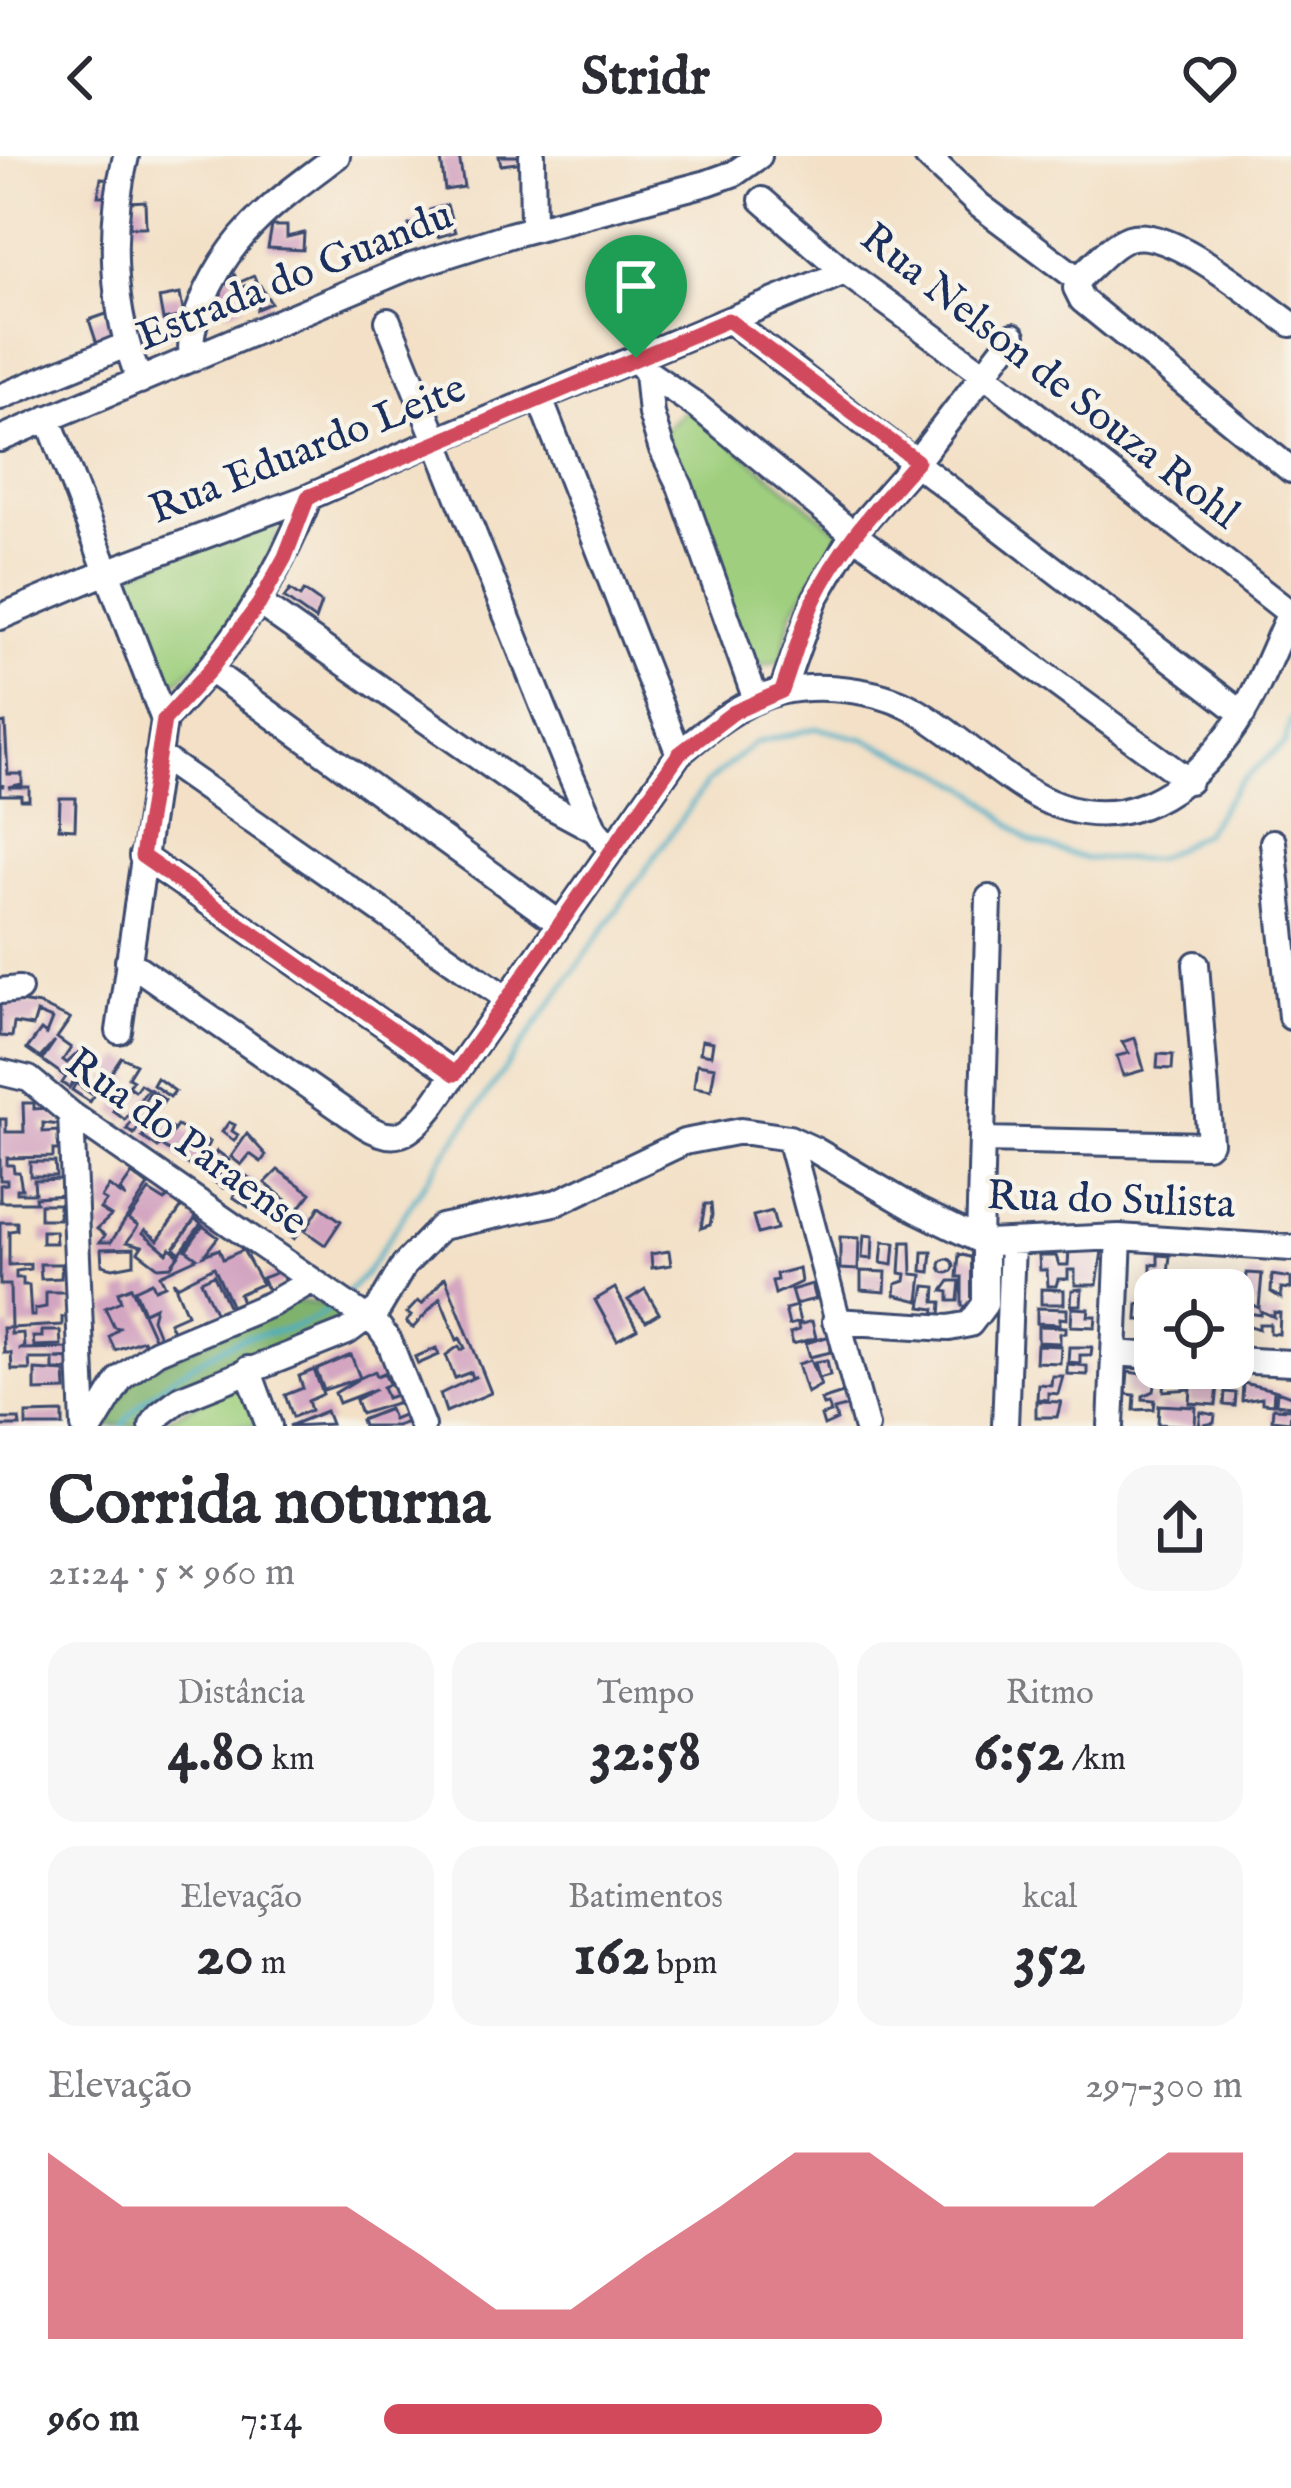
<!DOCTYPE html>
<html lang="pt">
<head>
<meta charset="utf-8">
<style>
	body { margin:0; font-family:"IM FELL English",serif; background:#f7f7f7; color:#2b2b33; height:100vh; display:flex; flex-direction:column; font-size:45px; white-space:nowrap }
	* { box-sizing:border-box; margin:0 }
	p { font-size:39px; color:#7c7c81 }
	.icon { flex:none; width:66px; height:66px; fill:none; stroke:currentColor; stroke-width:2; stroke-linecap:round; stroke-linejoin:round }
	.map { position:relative; height:1270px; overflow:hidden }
	.details { display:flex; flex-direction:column; background:#fff; flex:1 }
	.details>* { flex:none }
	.fabs { position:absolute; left:1134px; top:1113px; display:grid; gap:24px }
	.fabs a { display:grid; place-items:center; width:120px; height:120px; border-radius:24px; background:#fff; box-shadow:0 6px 30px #0003; font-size:60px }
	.pin { position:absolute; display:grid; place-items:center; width:102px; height:102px; color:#fff; margin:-123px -51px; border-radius:50% 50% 50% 0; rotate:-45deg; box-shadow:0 0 12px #0007 }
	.pin .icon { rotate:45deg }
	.round { display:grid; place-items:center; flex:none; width:126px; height:126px; border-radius:36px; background:#f7f7f7 }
	.headline { display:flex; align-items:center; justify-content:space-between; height:204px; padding:0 48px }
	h1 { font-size:66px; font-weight:700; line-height:90px }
	.stats { display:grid; grid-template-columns:repeat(3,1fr); gap:18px; height:204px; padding:12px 48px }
	.stats div { display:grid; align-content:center; border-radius:30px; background:#f7f7f7; text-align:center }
	.stats b { font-size:60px; font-weight:700 }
	.stats small { font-size:33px; font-weight:400 }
	.stats p { font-size:33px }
	.chart { height:336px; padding:24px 48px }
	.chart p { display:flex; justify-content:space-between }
	.chart svg { width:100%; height:216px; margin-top:12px; fill:#d1495b; opacity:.7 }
	ul { padding:0 48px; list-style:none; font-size:39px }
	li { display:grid; grid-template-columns:192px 144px 1fr; align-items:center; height:90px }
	li i { height:30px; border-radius:15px; background:#d1495b }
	header { display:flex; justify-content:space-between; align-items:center; height:156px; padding:0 48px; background:#fff; font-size:54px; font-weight:700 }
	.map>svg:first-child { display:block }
	.green { fill:#9fcf7e; stroke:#5d7f6e; stroke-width:3 }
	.forest { fill:#7fb26d; stroke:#4d7066; stroke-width:3 }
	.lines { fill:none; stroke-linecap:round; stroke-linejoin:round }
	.stream { stroke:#46adc6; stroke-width:4.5 }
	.building { fill:#d3a5c1 }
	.minor-casing { stroke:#3b4a6e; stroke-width:30 }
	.minor { stroke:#fff; stroke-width:24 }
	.route-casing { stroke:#fff; stroke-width:24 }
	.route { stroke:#d1495b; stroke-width:15 }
	.labels { text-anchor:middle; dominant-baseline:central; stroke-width:9; stroke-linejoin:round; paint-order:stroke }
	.street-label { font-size:42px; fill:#1b2f5e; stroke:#f7f3e8 }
</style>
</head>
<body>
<header><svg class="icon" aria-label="back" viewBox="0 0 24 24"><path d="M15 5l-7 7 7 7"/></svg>Stridr<svg class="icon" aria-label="heart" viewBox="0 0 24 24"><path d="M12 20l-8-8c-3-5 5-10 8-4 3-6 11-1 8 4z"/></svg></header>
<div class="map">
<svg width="1291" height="1270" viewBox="0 0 1291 1270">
	<rect width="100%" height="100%" fill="#f7f3e8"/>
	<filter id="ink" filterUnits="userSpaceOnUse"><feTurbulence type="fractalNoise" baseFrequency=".00833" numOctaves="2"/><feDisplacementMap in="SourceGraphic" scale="24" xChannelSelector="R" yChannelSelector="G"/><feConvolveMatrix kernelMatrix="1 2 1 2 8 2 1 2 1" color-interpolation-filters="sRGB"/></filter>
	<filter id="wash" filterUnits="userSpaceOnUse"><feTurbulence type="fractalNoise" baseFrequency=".004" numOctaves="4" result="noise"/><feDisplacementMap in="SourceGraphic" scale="48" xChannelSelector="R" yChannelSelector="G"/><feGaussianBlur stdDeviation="2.7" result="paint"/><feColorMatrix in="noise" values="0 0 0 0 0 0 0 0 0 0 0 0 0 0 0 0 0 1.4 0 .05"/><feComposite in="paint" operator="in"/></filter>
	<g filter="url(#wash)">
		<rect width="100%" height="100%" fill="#f3e0c6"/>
		<!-- green -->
		<path class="green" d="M 687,252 L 842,377 L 792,457 L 782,505 L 751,512 L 663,275 Z
			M 284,355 L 262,427 L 201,506 L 166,534 L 128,418 Z
			M 241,1225 L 257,1270 L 158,1270 L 161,1266 Z"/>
		<!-- forest -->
		<path class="forest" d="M 290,1144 L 336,1149 L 350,1158 L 349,1167 L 185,1226 L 161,1243 L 143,1270 L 100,1270 L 134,1220 Z"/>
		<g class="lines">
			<!-- stream -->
			<path class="stream" d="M 347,1136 L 365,1119 L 430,1019 L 706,628 L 755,587 L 817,572 L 864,583 L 936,613 L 975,636 L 1029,685 L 1086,703 L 1156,703 L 1204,677 L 1238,628 L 1285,587 L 1291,563
				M 123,1270 C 137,1241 214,1191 246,1182 C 279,1174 308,1173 334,1148"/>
		</g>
		<g id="blocks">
			<!-- building -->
			<path class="building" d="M 459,0 L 464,31 L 445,34 L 441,3 Z
				M 499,0 L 524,0 L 524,6 L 501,9 Z
				M 101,22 L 115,23 L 114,40 L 98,40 Z
				M 145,45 L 146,71 L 130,71 L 129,46 Z
				M 447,49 L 455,76 L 438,81 L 430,54 Z
				M 430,62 L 435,78 L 414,84 L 409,69 Z
				M 272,70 L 287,70 L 287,81 L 304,77 L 303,94 L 268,92 Z
				M 233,115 L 235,120 L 231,122 L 244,150 L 228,156 L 216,140 L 221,138 L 216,127 Z
				M 254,120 L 259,133 L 248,137 L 245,130 L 240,132 L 238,127 Z
				M 261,131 L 271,147 L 257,153 Z
				M 180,138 L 184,160 L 163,164 L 159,142 Z
				M 109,157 L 118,184 L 98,191 L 89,164 Z
				M 290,434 L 300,441 L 304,435 L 321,447 L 315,464 L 284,442 Z
				M 5,567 L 8,618 L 22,618 L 22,628 L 8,631 L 29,631 L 29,644 L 21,644 L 21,639 L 0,639 L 0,630 L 4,630 L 0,628 L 0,568 Z
				M 60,642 L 76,642 L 75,673 L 59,672 Z
				M 4,844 L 40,849 L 70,863 L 57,882 L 71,892 L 63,904 L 67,907 L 81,894 L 90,900 L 69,932 L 62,927 L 66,921 L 42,904 L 55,885 L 40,902 L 27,893 L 41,874 L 46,878 L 52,863 L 37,857 L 33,870 L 14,867 L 12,881 L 0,880 L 0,848 Z
				M 1135,882 L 1144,914 L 1123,920 L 1117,900 L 1129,897 L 1122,886 Z
				M 702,884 L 713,886 L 711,899 L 700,897 Z
				M 1158,898 L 1173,899 L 1172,913 L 1157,912 Z
				M 121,901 L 136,908 L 128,921 L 133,924 L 128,930 L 135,935 L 140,928 L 148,933 L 125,964 L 113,955 L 123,937 L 106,924 Z
				M 697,908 L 715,911 L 711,934 L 694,931 Z
				M 157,922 L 175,935 L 170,941 L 153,929 Z
				M 76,927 L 94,940 L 90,946 L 72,934 Z
				M 151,934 L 165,944 L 144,974 L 139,970 L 134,978 L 127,973 Z
				M 23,947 L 34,947 L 34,953 L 49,952 L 56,963 L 60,963 L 60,969 L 43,967 L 43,976 L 58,975 L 58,994 L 53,994 L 53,1001 L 7,1002 L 7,1009 L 13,1009 L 14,1016 L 19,1016 L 22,1033 L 17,1033 L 17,1037 L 35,1037 L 34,1024 L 66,1023 L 66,1039 L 35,1041 L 36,1046 L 0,1046 L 0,1029 L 7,1028 L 7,1024 L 0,1024 L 0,963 L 6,963 L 6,976 L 24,976 Z
				M 156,962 L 172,973 L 158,992 L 142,981 Z
				M 229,966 L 235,969 L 232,975 L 238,979 L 234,985 L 222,976 Z
				M 177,970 L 210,986 L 192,1011 L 162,990 Z
				M 247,978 L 266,999 L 261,1006 L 250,998 L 241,1009 L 231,1001 Z
				M 217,995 L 229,1004 L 218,1019 L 230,1025 L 223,1032 L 201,1017 Z
				M 30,1006 L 55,1006 L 56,1020 L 30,1020 Z
				M 278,1014 L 311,1037 L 298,1054 L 265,1027 Z
				M 132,1018 L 148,1030 L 111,1086 L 100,1086 L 105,1079 L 97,1073 L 111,1060 L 100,1053 L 106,1045 L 101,1042 L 109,1030 L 126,1042 L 120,1035 Z
				M 245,1019 L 262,1031 L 248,1051 L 233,1041 Z
				M 149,1035 L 165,1045 L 170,1038 L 184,1048 L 158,1084 L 145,1074 L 143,1077 L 167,1097 L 170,1092 L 179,1099 L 171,1110 L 158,1111 L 138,1096 L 142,1090 L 127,1086 L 138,1070 L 129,1064 Z
				M 40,1048 L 59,1048 L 59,1063 L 40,1063 Z
				M 705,1048 L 711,1048 L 712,1059 L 710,1069 L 701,1072 Z
				M 320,1050 L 341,1065 L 325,1089 L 305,1075 Z
				M 297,1055 L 309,1064 L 294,1083 L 283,1075 Z
				M 772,1055 L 777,1073 L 758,1078 L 753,1060 Z
				M 195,1063 L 201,1068 L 180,1097 L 174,1092 Z
				M 0,1066 L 17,1066 L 17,1074 L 9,1075 L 9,1109 L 30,1108 L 30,1113 L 16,1115 L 16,1122 L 23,1122 L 23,1129 L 29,1129 L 31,1160 L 35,1160 L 35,1153 L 46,1151 L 46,1136 L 68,1136 L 68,1161 L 62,1161 L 62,1169 L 11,1172 L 10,1129 L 0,1129 Z
				M 203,1070 L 218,1081 L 204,1099 L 219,1093 L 223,1103 L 243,1094 L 262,1128 L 239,1138 L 242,1146 L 232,1151 L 214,1111 L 177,1130 L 173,1125 L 187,1158 L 169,1166 L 174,1177 L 160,1183 L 152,1163 L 155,1151 L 144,1156 L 135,1134 L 152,1126 L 155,1133 L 165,1129 L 160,1119 L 197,1102 L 186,1094 Z
				M 42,1075 L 55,1075 L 56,1087 L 42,1087 Z
				M 864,1079 L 873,1080 L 872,1103 L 862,1102 Z
				M 840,1081 L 859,1082 L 858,1114 L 840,1113 Z
				M 883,1086 L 895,1087 L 893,1109 L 881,1107 Z
				M 902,1086 L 911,1086 L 912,1118 L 922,1119 L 919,1145 L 895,1139 L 896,1128 L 905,1125 L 906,1118 L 900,1117 Z
				M 134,1092 L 134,1108 L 113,1112 L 102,1109 L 101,1093 Z
				M 1069,1094 L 1102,1095 L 1097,1129 L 1075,1129 L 1075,1114 L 1068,1114 L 1068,1123 L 1058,1123 L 1056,1130 L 1048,1130 L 1047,1114 L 1040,1114 L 1039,1100 L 1056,1100 L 1059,1109 L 1068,1109 Z
				M 669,1095 L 671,1109 L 652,1112 L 651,1098 Z
				M 923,1096 L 932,1096 L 930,1116 L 922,1115 Z
				M 959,1098 L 980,1104 L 976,1151 L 962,1150 L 962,1121 L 957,1121 Z
				M 1158,1099 L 1170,1100 L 1166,1134 L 1151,1133 L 1151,1108 L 1158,1109 Z
				M940 1110a7 7 0 1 1 14 0a7 7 0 1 1-14 0Z
				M 40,1108 L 62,1108 L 61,1122 L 41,1123 Z
				M 799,1112 L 801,1126 L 775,1138 L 772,1125 L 777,1124 L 776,1118 Z
				M 283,1114 L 284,1128 L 270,1134 L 266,1131 L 262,1122 Z
				M 861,1115 L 886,1116 L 885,1136 L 861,1134 Z
				M 1247,1117 L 1262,1118 L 1259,1152 L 1245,1145 Z
				M 214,1119 L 229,1152 L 216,1158 L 201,1125 Z
				M 1272,1119 L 1291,1122 L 1291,1133 L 1281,1132 L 1281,1142 L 1271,1136 Z
				M 445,1121 L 491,1237 L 446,1256 L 440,1238 L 477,1220 L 473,1222 L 471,1216 L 455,1222 L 446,1199 L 459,1190 L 461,1194 L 465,1192 L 460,1182 L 457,1184 L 440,1142 L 413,1172 L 406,1166 L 411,1160 L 407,1157 L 418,1145 L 422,1148 Z
				M 950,1125 L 960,1125 L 958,1145 L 949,1145 L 949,1136 L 943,1135 Z
				M 812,1128 L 816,1143 L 795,1148 L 791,1134 Z
				M 925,1130 L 936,1131 L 935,1146 L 942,1146 L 941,1159 L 934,1159 L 935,1153 L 921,1151 Z
				M 131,1131 L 156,1186 L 146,1190 L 143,1184 L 115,1194 L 109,1181 L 119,1172 L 114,1171 L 105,1152 L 121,1145 L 118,1136 Z
				M 615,1132 L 637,1173 L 617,1184 L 595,1144 Z
				M 645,1133 L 659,1157 L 646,1165 L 628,1144 Z
				M 1041,1133 L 1064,1134 L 1064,1148 L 1041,1148 Z
				M 1082,1133 L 1081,1149 L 1071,1149 L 1072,1134 Z
				M 1138,1148 L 1155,1149 L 1155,1183 L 1148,1183 L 1148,1164 L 1137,1164 Z
				M 796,1150 L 800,1166 L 789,1169 L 785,1153 Z
				M 1037,1152 L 1067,1153 L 1067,1163 L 1060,1162 L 1060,1168 L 1037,1167 Z
				M 1072,1152 L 1089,1153 L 1088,1160 L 1096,1160 L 1095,1171 L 1071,1170 Z
				M 1261,1155 L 1274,1161 L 1274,1156 L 1280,1157 L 1279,1178 L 1270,1177 L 1270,1168 L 1259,1168 L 1259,1173 L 1241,1167 L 1241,1156 L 1261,1159 Z
				M 812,1165 L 816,1182 L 793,1188 L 790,1177 L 799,1174 L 798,1169 Z
				M 1038,1170 L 1066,1171 L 1066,1177 L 1060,1177 L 1060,1187 L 1038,1186 Z
				M 3,1172 L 11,1172 L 11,1178 L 23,1177 L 24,1190 L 18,1193 L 77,1192 L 77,1201 L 55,1202 L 69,1203 L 70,1214 L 53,1214 L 53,1203 L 29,1203 L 30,1214 L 12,1214 L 11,1197 L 4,1197 Z
				M 42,1175 L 60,1175 L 61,1189 L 34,1190 L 33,1181 L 42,1181 Z
				M 830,1180 L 831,1196 L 810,1201 L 806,1187 Z
				M 1037,1189 L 1061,1190 L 1060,1207 L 1036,1206 Z
				M 1069,1191 L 1092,1191 L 1091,1199 L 1080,1199 L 1080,1207 L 1068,1206 Z
				M 436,1192 L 439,1199 L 418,1208 L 415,1201 Z
				M 351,1199 L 360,1222 L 375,1215 L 377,1220 L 384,1217 L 389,1228 L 383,1231 L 387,1242 L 399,1238 L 402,1245 L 361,1258 L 356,1244 L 376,1233 L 339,1247 L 335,1237 L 360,1222 L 324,1234 L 316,1214 Z
				M 811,1204 L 821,1229 L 807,1237 L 798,1208 Z
				M 827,1204 L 830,1219 L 819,1222 L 815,1206 Z
				M 1067,1208 L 1087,1210 L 1087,1219 L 1067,1218 Z
				M 1199,1212 L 1209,1213 L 1209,1219 L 1219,1219 L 1216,1249 L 1190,1247 L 1191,1233 L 1164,1235 L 1165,1219 L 1181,1220 L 1182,1215 L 1199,1217 Z
				M 35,1214 L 65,1216 L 66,1234 L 35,1235 Z
				M 314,1214 L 323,1238 L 308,1245 L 311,1254 L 293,1261 L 285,1239 L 303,1232 L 299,1220 Z
				M 1128,1216 L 1157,1220 L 1154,1235 L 1143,1240 L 1143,1243 L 1155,1244 L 1154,1253 L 1134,1254 L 1135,1239 L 1126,1238 Z
				M 1052,1220 L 1063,1220 L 1058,1238 L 1048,1237 L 1048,1244 L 1037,1243 L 1038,1228 L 1051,1229 Z
				M 1243,1227 L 1274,1234 L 1273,1248 L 1262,1247 L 1262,1242 L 1242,1245 Z
				M 1277,1235 L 1291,1240 L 1291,1250 L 1276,1248 Z
				M 846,1236 L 850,1250 L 834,1254 L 837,1264 L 824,1270 L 821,1260 L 831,1257 L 828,1248 L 823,1249 L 821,1244 Z
				M 1225,1236 L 1236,1237 L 1235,1250 L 1224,1249 Z
				M 1036,1245 L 1061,1246 L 1057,1261 L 1036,1261 Z
				M 1159,1249 L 1196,1251 L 1195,1270 L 1158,1268 Z
				M 1273,1252 L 1291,1253 L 1290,1266 L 1272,1264 Z
				M 389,1253 L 393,1263 L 407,1257 L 410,1265 L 396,1270 L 363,1270 L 361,1264 Z
				M 326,1255 L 331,1268 L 290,1270 L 289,1270 Z
				M 1201,1256 L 1215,1259 L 1214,1267 L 1199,1270 Z
				M 63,1257 L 63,1270 L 26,1270 L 26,1258 Z
				M 0,1263 L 19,1263 L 20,1270 L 0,1270 Z"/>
		</g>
	</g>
	<g filter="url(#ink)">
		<use href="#blocks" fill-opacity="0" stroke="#3b4a6e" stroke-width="3"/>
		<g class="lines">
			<!-- minor casing -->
			<g class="minor-casing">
				<path id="minor" d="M 126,0 C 108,73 111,155 140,225
					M 532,0 L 533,72
					M 927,0 L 979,49 L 1078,123
					M 762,44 L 845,116 L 983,217 L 1290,457
					M 1078,123 L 1076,132 L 1082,144 L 1291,314
					M 1078,123 C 1093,110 1110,89 1129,82 C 1170,69 1258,145 1291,168
					M 729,164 L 1243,558
					M 388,165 L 569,615 L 595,674 L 611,693
					M 192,203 C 189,183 194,167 201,149 C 230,76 277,45 337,0
					M 636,203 L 647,216 L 697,250 L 853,378 L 1189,625
					M 647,216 L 651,258 L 661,291 L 680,330 L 756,544
					M 0,241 L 126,189
					M 540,243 L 679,598
					M 48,262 L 164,564 L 119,875
					M 0,283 L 409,111 L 510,79 L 707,27 L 735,17 L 759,0
					M 259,447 L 541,645 L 595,674
					M 0,461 L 109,415 L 309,341 L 437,284 L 845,116
					M 210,514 L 559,767
					M 782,535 L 815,443 L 853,378 L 917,305 L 1013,180
					M 164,564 C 230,494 274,431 309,341
					M 158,599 L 506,842
					M 1273,686 L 1291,861
					M 142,700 L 455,918
					M 128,805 L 364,969 C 395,989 409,979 431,952 L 679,598 C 708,573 741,545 779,536 C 820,527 877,533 913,553 C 956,577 991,614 1033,638 C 1113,683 1180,644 1229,578 C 1256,542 1271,496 1291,455
					M 0,835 L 19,833
					M 0,916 L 29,923 L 71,958 L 378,1170 L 389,1185 L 422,1270
					M 71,958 L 84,1270
					M 789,982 L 866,1270
					M 982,984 L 1207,989 L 1210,986 L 1196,808
					M 979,1084 L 989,742
					M 835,1165 L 949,1172 L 970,1168 L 985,1148 L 985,1087
					M 1115,1197 L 1155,1200
					M 1233,1204 L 1291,1207
					M 248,1213 L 269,1270
					M 92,1270 L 121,1222 L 156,1196 L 271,1148 L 311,1125
					M 152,1270 L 160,1258 L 181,1242 L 347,1176 L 378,1153 L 404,1109 L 441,1071 L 558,1046 L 684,986 L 741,975 L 789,982 L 815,994 L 917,1054 L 985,1087 L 1119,1081 L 1291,1092
					M 1005,1270 L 1012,1088
					M 1111,1270 L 1119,1081"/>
			</g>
			<!-- minor -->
			<use href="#minor" class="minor"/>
		</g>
	</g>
	<g class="lines" filter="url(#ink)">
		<!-- route casing -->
		<g class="route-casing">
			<path id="route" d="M 728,164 L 917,305 C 879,349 839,391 814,444 C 801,473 793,505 782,535 L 734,556 L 679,598 L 455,918 L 142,700 L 164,564 L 210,514 L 259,448 L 285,401 L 308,341 Z"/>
		</g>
		<!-- route -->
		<use href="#route" class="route"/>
	</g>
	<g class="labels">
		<!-- street labels -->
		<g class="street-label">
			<text transform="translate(295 121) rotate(-22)">Estrada do Guandu</text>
			<text transform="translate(1049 221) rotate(38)">Rua Nelson de Souza Rohl</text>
			<text transform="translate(308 294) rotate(-22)">Rua Eduardo Leite</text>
			<text transform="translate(186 987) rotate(36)">Rua do Paraense</text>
			<text transform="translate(1111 1045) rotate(2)">Rua do Sulista</text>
		</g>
	</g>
</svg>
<div class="fabs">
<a><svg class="icon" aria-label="locate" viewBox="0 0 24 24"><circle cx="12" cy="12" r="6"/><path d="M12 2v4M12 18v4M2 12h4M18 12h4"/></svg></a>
</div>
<div class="pin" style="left:636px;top:202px;background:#1e9e55"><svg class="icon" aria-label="arrive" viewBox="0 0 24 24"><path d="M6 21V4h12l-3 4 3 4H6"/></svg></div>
</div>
<section class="details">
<div class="headline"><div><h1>Corrida noturna</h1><p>21:24 · 5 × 960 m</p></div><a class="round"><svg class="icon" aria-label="share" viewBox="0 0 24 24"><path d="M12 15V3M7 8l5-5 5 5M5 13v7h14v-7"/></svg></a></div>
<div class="stats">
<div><p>Distância</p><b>4.80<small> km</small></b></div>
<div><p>Tempo</p><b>32:58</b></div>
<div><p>Ritmo</p><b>6:52<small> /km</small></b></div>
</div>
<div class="stats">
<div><p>Elevação</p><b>20<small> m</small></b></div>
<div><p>Batimentos</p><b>162<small> bpm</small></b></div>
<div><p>kcal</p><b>352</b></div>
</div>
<div class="chart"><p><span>Elevação</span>297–300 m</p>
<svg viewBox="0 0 160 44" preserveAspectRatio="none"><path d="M0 44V6L10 17L20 17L30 17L40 17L50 27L60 38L70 38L80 27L90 17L100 6L110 6L120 17L130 17L140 17L150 6L160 6V44z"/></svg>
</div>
<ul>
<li><b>960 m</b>7:14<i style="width:58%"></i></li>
</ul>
</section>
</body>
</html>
